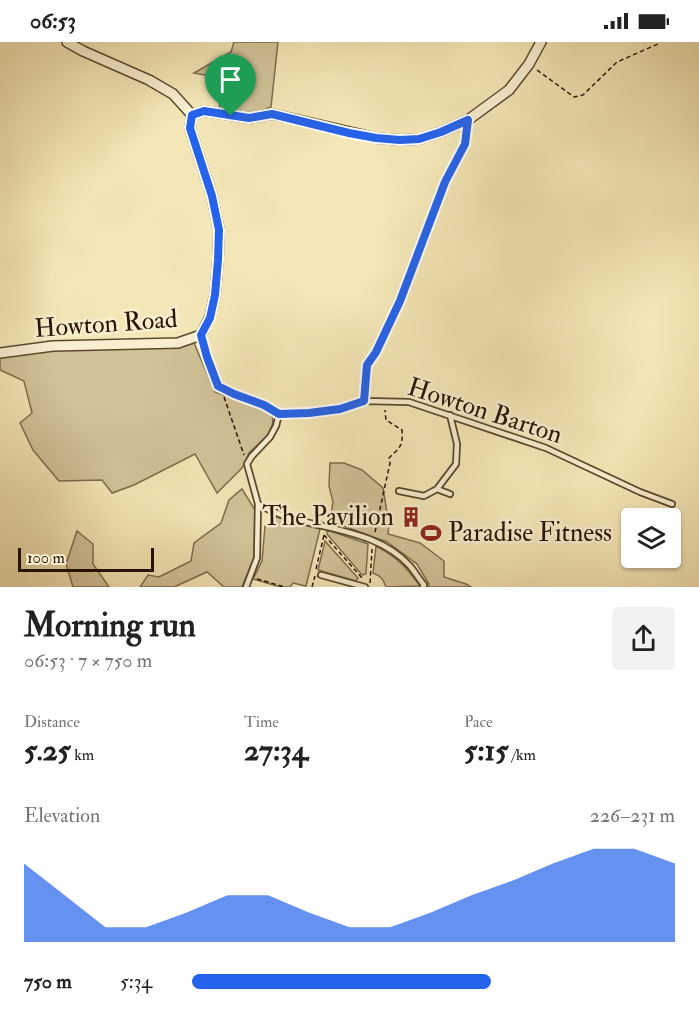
<!DOCTYPE html>
<html lang="en">
<head>
<meta charset="utf-8">
<style>
	body { margin:0; font-family:"IM FELL Double Pica",serif; background:#f2f2f2; color:#222; height:100vh; display:flex; flex-direction:column; font-size:22px; white-space:nowrap }
	* { box-sizing:border-box; margin:0 }
	p { font-size:20px; color:#767676 }
	.icon { flex:none; width:33px; height:33px; fill:none; stroke:currentColor; stroke-width:2; stroke-linecap:round; stroke-linejoin:round }
	.map { position:relative; height:545px; overflow:hidden }
	.sheet { display:flex; flex-direction:column; background:#fff; flex:1 }
	.sheet>* { flex:none }
	.buttons { position:absolute; left:621px; top:466px; display:grid; gap:12px }
	.buttons a { display:grid; place-items:center; width:60px; height:60px; border-radius:6px; background:#fff; box-shadow:0 2px 4px #0004; font-size:30px }
	.scale { position:absolute; left:18px; bottom:15px; width:136px; box-sizing:border-box; padding-left:6px; border:3px solid #271401; border-top:0; font-size:16px; line-height:21px; white-space:nowrap; color:#271401; -webkit-text-stroke:4px #f8efd0; paint-order:stroke }
	.pin { position:absolute; display:grid; place-items:center; width:51px; height:51px; color:#fff; margin:-62px -26px; border-radius:50% 50% 50% 0; rotate:-45deg; box-shadow:0 0 6px #0007 }
	.pin .icon { rotate:45deg }
	.round { display:grid; place-items:center; flex:none; width:63px; height:63px; border-radius:6px; background:#f2f2f2 }
	.overview { display:flex; align-items:center; justify-content:space-between; height:102px; padding:0 24px }
	h1 { font-size:33px; font-weight:700; line-height:45px }
	.stats { display:grid; grid-template-columns:repeat(3,1fr); gap:9px; height:102px; padding:6px 24px }
	.stats div { display:grid; align-content:center }
	.stats b { font-size:30px; font-weight:700 }
	.stats small { font-size:16px; font-weight:400 }
	.stats p { font-size:16px }
	.chart { height:168px; padding:12px 24px }
	.chart p { display:flex; justify-content:space-between }
	.chart svg { width:100%; height:108px; margin-top:6px; fill:#2563eb; opacity:.7 }
	ul { padding:0 24px; list-style:none; font-size:20px }
	li { display:grid; grid-template-columns:96px 72px 1fr; align-items:center; height:45px }
	li i { height:15px; border-radius:8px; background:#2563eb }
	.status { display:flex; justify-content:space-between; align-items:center; height:42px; padding:0 30px; background:#fff; direction:ltr }
	.status svg { height:16px; fill:currentColor }
	.map>svg:first-child { display:block }
	.green { fill:#d1c398; stroke:#7c6c4c; stroke-width:1.5 }
	.lines { fill:none; stroke-linecap:round; stroke-linejoin:round }
	.service-casing { stroke:#5a492e; stroke-width:8 }
	.minor-casing { stroke:#5a492e; stroke-width:12 }
	.path { stroke:#271401; stroke-width:1.5; stroke-dasharray:4.5 3; stroke-linecap:butt }
	.service { stroke:#f8efd0; stroke-width:4.5 }
	.minor { stroke:#f8efd0; stroke-width:9 }
	.route-casing { stroke:#fff; stroke-width:12 }
	.route { stroke:#2563eb; stroke-width:8 }
	.labels { text-anchor:middle; dominant-baseline:central; stroke-width:5; stroke-linejoin:round; paint-order:stroke }
	.street-label { font-size:26px; fill:#271401; stroke:#f8efd0 }
	.poi-label { font-size:26px; fill:#271401; stroke:#f8efd0; text-anchor:end }
</style>
</head>
<body>
<div class="status"><b>06:53</b><svg viewBox="0 0 49 12"><path d="M0 12V9h3v3zM5 12V6h3v6zM10 12V3h3v9zM15 12V0h3v12zM26 1h20v11H26zM47 4h2v5h-2z"/></svg></div>
<div class="map">
<svg width="699" height="545" viewBox="0 0 699 545">
	<rect width="100%" height="100%" fill="#f4e7b7"/>
	<filter id="stains"><feTurbulence type="fractalNoise" baseFrequency=".00333" numOctaves="4"/><feColorMatrix values="0 0 0 0 .2 0 0 0 0 .09 0 0 0 0 .02 0 0 0 .5 -.17"/></filter>
	<radialGradient id="worn" r=".72"><stop offset=".6" stop-color="#630" stop-opacity="0"/><stop offset="1" stop-color="#630" stop-opacity=".3"/></radialGradient>
	<!-- green -->
	<path class="green" d="M 234,0 L 278,0 L 271,65 C 254,74 237,73 219,66 L 225,37 L 194,31 L 231,10 Z
		M 192,301 L 194,301 L 215,350 L 261,367 L 272,373 L 273,381 L 268,393 L 249,411 L 242,426 L 217,451 L 195,412 L 134,443 L 112,451 L 102,438 L 59,439 L 33,408 L 20,381 L 32,371 L 24,339 L 0,328 L 0,315 L 53,306 L 177,306 Z
		M 330,421 L 344,421 L 362,428 L 383,446 L 389,483 L 388,492 L 420,501 L 444,519 L 444,535 L 466,542 L 471,545 L 429,545 L 429,542 L 417,522 L 387,500 L 330,479 L 333,460 L 329,444 Z
		M 242,447 L 255,468 L 254,516 L 242,545 L 224,545 L 207,530 L 174,545 L 140,545 L 148,533 L 159,535 L 191,519 L 194,501 L 221,481 L 229,458 Z
		M 274,474 L 285,478 L 320,487 L 306,544 L 293,541 L 290,545 L 280,545 L 253,537 L 262,519 L 265,484 L 274,480 Z
		M 327,488 L 368,502 L 366,532 L 362,533 L 327,492 Z
		M 77,489 L 93,502 L 93,522 L 109,545 L 73,545 L 66,522 Z
		M 325,499 L 358,536 L 356,539 L 318,528 Z
		M 376,504 C 397,515 406,525 420,544 L 386,545 C 383,537 381,534 373,531 Z"/>
	<g class="lines">
		<!-- service casing -->
		<g class="service-casing">
			<path id="service" d="M 201,293 L 207,315 L 218,344 C 238,354 259,360 279,372 L 276,384 L 270,395 L 252,414 L 247,422 L 258,462 L 257,516 L 246,545
				M 365,359 L 367,323 L 376,310 L 400,259 L 445,140 L 465,102 L 468,78
				M 279,372 L 309,371 L 340,367 L 365,359 L 409,360 L 546,406 L 640,450 L 672,462
				M 437,447 L 450,452
				M 399,449 L 424,454 L 437,447 L 456,422 L 457,402 L 450,373
				M 258,462 C 305,490 371,481 410,524 C 415,530 419,537 424,543 L 423,545
				M 321,533 L 365,545"/>
		</g>
		<!-- minor casing -->
		<g class="minor-casing">
			<path id="minor" d="M 192,73 L 204,69 L 249,76 L 272,72 L 376,96 L 400,98 L 419,97 L 441,90 L 468,78 L 509,48 L 529,22 L 541,0
				M 0,311 L 53,304 L 178,301 L 201,293 L 210,275 L 215,253 L 218,218 L 219,188 L 212,154 L 190,86 L 192,73 L 173,52 L 149,38 L 83,9 L 67,0"/>
		</g>
		<!-- path -->
		<path class="path" d="M 537,28 L 574,55 L 583,53 L 617,20 L 658,2
			M 224,355 L 244,413
			M 379,478 L 393,482
			M 375,490 L 390,421 L 389,416 C 400,405 403,405 402,388 L 386,378 L 385,368
			M 324,493 L 363,537
			M 316,527 L 324,493
			M 257,537 L 285,545
			M 370,541 L 372,507
			M 312,545 L 315,534"/>
		<!-- service -->
		<use href="#service" class="service"/>
		<!-- minor -->
		<use href="#minor" class="minor"/>
	</g>
	<g class="lines">
		<!-- route casing -->
		<g class="route-casing">
			<path id="route" d="M 204,69 L 249,76 L 272,72 L 349,91 L 376,96 L 400,98 L 419,97 L 441,90 L 468,78 L 465,102 L 445,140 L 400,259 L 376,310 L 367,323 L 364,359 L 340,367 L 309,371 L 279,372 L 264,363 L 234,352 L 218,344 L 207,315 L 201,293 L 210,276 L 215,253 L 218,218 L 219,188 L 212,154 L 190,86 L 192,73 Z"/>
		</g>
		<!-- route -->
		<use href="#route" class="route"/>
	</g>
	<!-- icons -->
	<defs>
		<g id="building-bare" transform="scale(1.62)"><path d="M-4-6H4V6H1V3H-1V6H-4ZM-2.5-4.3h1.7v1.8h-1.7ZM.8-4.3h1.7v1.8H.8ZM-2.5-1h1.7V.8h-1.7ZM.8-1h1.7V.8H.8Z" fill="#8f2418" stroke="#f8efd0" stroke-width="2.5" paint-order="stroke"/></g>
		<g id="stadium-bare" transform="scale(1.62)"><path d="M0-5a6.5 5 0 1 0 0 10a6.5 5 0 1 0 0-10ZM-3.5-1.8h7v3.6h-7Z" fill="#8f2418" stroke="#f8efd0" stroke-width="2.5" paint-order="stroke"/></g>
	</defs>
	<g fill-rule="evenodd">
		<use href="#building-bare" x="411" y="475"/>
		<use href="#stadium-bare" x="431" y="491"/>
	</g>
	<g class="labels">
		<!-- street labels -->
		<g class="street-label">
			<text transform="translate(106 282) rotate(-4)">Howton Road</text>
			<text transform="translate(485 369) rotate(18)">Howton Barton</text>
		</g>
		<!-- poi labels -->
		<g class="poi-label">
			<text x="394" y="475">The Pavilion</text>
			<text x="448" y="491" text-anchor="start">Paradise Fitness</text>
		</g>
	</g>
	<rect width="100%" height="100%" filter="url(#stains)"/>
	<rect width="100%" height="100%" fill="url(#worn)"/>
</svg>
<div class="buttons">
<a><svg class="icon" aria-label="layers" viewBox="0 0 24 24"><path d="M12 4l9 5-9 5-9-5zM3 14l9 5 9-5"/></svg></a>
</div>
<div class="scale">100 m</div>
<div class="pin" style="left:231px;top:74px;background:#1e9e55"><svg class="icon" aria-label="arrive" viewBox="0 0 24 24"><path d="M6 21V4h12l-3 4 3 4H6"/></svg></div>
</div>
<section class="sheet">
<div class="overview"><div><h1>Morning run</h1><p>06:53 · 7 × 750 m</p></div><a class="round"><svg class="icon" aria-label="share" viewBox="0 0 24 24"><path d="M12 15V3M7 8l5-5 5 5M5 13v7h14v-7"/></svg></a></div>
<div class="stats">
<div><p>Distance</p><b>5.25<small> km</small></b></div>
<div><p>Time</p><b>27:34</b></div>
<div><p>Pace</p><b>5:15<small> /km</small></b></div>
</div>
<div class="chart"><p><span>Elevation</span>226–231 m</p>
<svg viewBox="0 0 160 44" preserveAspectRatio="none"><path d="M0 44V12L10 25L20 38L30 38L40 32L50 25L60 25L70 32L80 38L90 38L100 32L110 25L120 19L130 12L140 6L150 6L160 12V44z"/></svg>
</div>
<ul>
<li><b>750 m</b>5:34<i style="width:62%"></i></li>
</ul>
</section>
</body>
</html>
